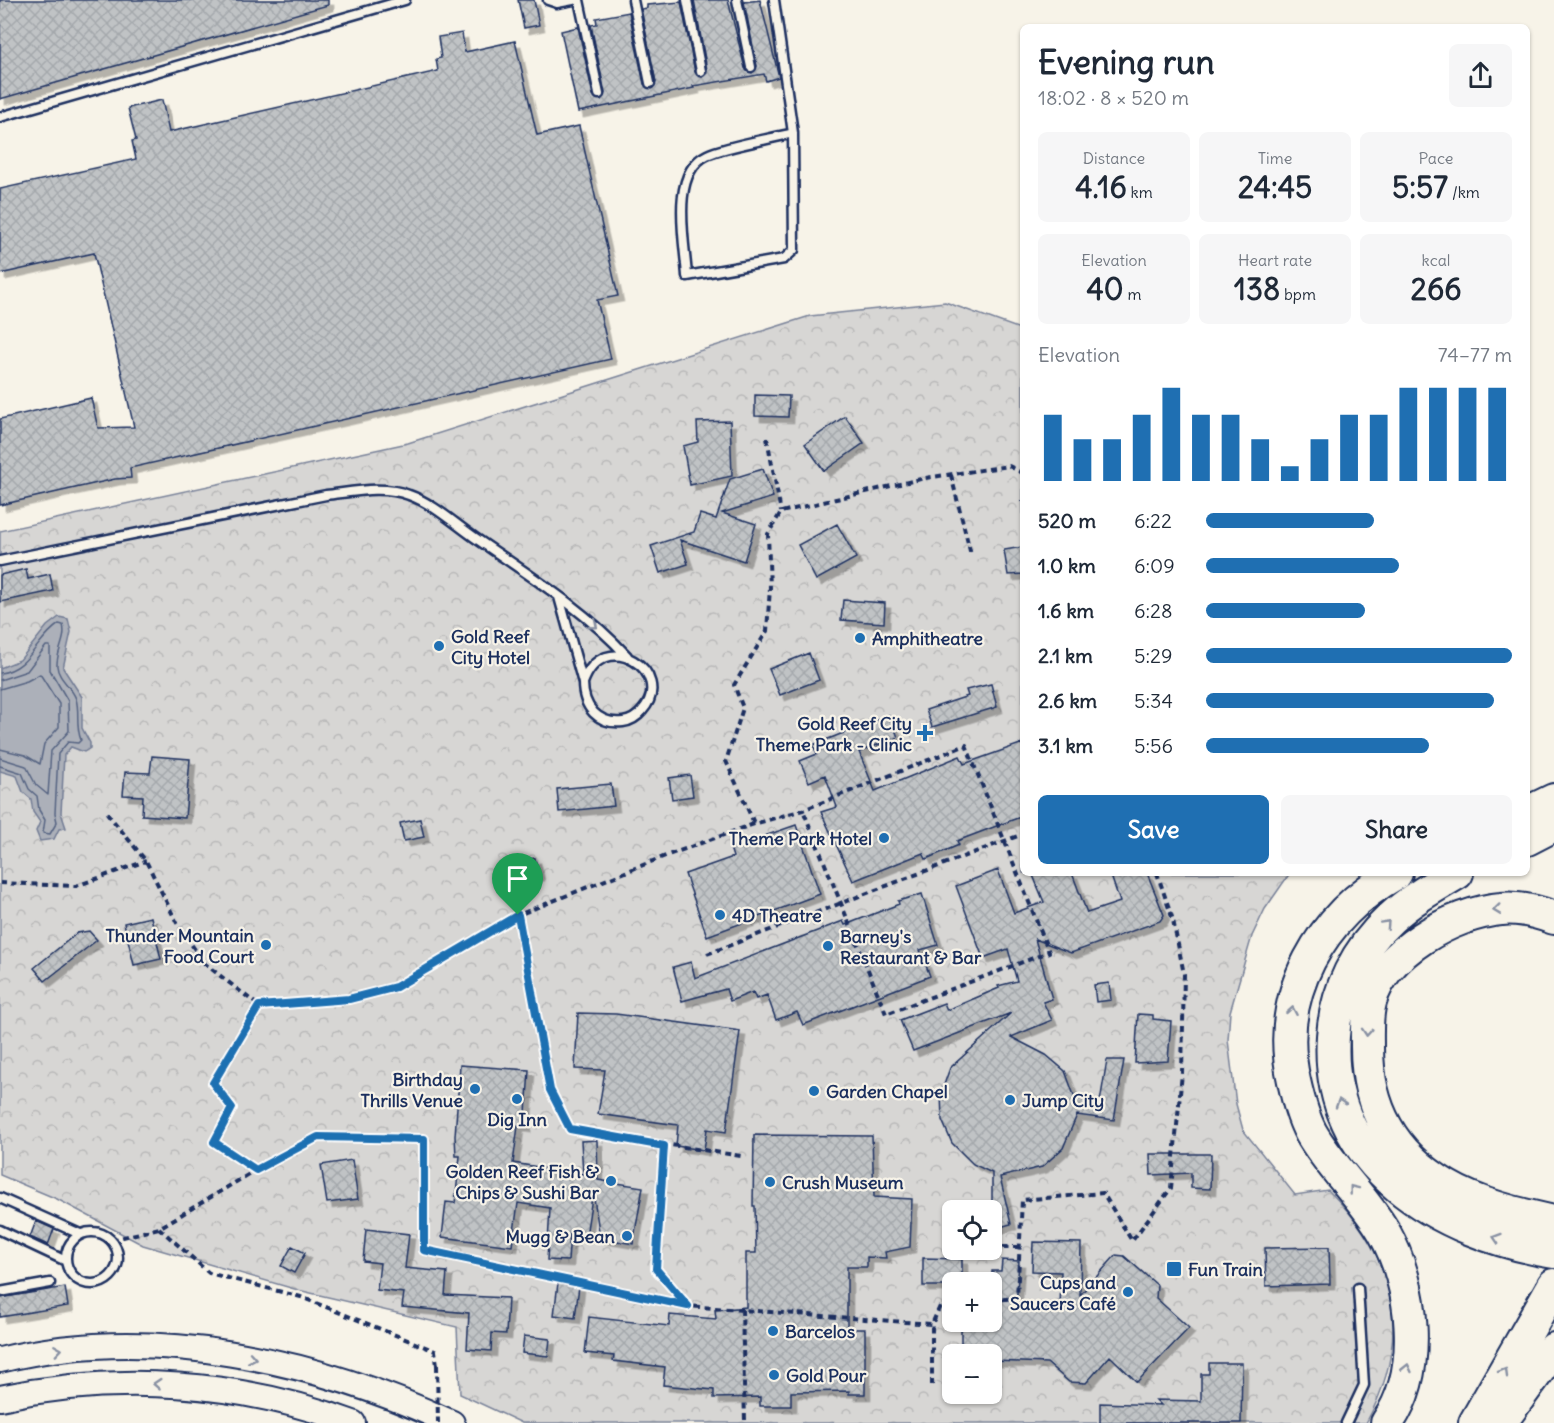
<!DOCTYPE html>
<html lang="en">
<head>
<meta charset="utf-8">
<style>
	body { margin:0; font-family:Delius,sans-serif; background:#f6f6f7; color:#1f2937; height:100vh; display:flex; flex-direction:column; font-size:22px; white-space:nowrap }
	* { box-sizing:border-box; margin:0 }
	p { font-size:20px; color:#747a83 }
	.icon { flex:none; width:33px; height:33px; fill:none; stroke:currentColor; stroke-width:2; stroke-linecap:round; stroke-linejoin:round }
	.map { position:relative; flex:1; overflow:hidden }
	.sheet { position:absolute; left:1020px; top:24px; width:510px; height:852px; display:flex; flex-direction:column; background:#fff; border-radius:9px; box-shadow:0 2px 4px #0004 }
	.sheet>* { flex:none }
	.buttons { position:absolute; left:942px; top:1200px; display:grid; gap:12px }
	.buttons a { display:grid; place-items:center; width:60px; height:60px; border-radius:9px; background:#fff; box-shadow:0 2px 4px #0004; font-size:30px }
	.pin { position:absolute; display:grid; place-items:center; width:51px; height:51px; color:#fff; margin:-62px -26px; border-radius:50% 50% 50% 0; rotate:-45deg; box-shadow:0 0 6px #0007 }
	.pin .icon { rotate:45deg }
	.round { display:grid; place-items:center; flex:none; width:63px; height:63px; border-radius:9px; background:#f6f6f7 }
	.headline { display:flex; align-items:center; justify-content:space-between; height:102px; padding:0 18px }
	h1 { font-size:33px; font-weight:700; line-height:45px }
	.stats { display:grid; grid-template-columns:repeat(3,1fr); gap:9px; height:102px; padding:6px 18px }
	.stats div { display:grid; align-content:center; border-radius:9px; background:#f6f6f7; text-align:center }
	.stats b { font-size:30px; font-weight:700 }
	.stats small { font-size:16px; font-weight:400 }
	.stats p { font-size:16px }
	.chart { height:168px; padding:12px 18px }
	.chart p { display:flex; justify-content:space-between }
	.chart svg { width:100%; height:108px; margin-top:6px; stroke:#1f6fb2; stroke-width:6 }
	.cta { display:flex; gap:12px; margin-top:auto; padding:12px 18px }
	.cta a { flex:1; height:69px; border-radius:9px; background:#1f6fb2; color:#fff; font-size:24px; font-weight:700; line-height:69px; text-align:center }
	.cta a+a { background:#f6f6f7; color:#1f2937 }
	ul { padding:0 18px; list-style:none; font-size:20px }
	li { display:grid; grid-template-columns:96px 72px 1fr; align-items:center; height:45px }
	li i { height:15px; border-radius:8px; background:#1f6fb2 }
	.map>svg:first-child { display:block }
	.forest { fill:url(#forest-crowns); stroke:#798299; stroke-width:1.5; fill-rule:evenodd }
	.water { fill:#acb0b9; stroke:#727c95; stroke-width:1.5 }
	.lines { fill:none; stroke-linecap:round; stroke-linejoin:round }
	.shore { stroke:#556382; stroke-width:1.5 }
	.building { fill:url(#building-cross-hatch); stroke:#1b2f5e; stroke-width:1.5; filter:url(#shadow) }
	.service-casing { stroke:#1b2f5e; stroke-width:13 }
	.secondary-casing { stroke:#1b2f5e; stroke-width:28 }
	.motorway-casing { stroke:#1b2f5e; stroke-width:36 }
	.path { stroke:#1b2f5e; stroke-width:4; stroke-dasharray:6 4.5; stroke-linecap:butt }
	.service { stroke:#f7f3e8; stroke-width:8 }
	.secondary { stroke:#f7f3e8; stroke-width:24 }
	.motorway { stroke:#f7f3e8; stroke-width:32 }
	.path-bridge { stroke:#1b2f5e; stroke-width:4; stroke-dasharray:6 4.5; stroke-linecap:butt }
	.oneway { stroke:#8991a3 }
	.route-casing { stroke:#fff; stroke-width:12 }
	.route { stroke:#1f6fb2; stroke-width:8 }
	.poi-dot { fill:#1f6fb2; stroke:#f7f3e8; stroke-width:2 }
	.labels { text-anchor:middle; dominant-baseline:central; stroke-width:4.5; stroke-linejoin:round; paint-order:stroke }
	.poi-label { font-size:18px; font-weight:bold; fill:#1b2f5e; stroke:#f7f3e8; text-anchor:start }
</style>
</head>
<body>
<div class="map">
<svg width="1554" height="1423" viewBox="0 0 1554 1423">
	<defs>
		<pattern id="forest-crowns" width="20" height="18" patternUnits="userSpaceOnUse" patternTransform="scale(1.5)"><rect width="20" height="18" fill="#d7d6d4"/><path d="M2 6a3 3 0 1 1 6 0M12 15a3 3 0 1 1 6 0" fill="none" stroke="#b8b8b8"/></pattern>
		<pattern id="building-cross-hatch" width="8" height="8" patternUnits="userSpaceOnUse" patternTransform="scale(1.5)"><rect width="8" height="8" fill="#c0c3c5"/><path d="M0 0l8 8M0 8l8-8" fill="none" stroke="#a4a8ac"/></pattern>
		<filter id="shadow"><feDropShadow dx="5.5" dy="5.5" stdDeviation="0" flood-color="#0004"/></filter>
	</defs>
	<rect width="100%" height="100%" fill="#f7f3e8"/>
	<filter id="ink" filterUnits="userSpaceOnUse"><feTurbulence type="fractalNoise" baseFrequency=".0167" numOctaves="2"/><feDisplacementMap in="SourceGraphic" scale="12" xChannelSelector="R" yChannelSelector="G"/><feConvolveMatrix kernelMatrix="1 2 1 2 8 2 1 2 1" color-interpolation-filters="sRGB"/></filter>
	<g filter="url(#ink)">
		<!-- forest -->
		<path class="forest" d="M 945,302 L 1023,330 L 1023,873 L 1290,873 L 1265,909 L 1252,936 L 1230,1012 L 1228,1040 L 1236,1104 L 1243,1130 L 1295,1195 L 1328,1190 C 1397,1257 1413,1338 1366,1423 L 522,1423 L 460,1394 L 457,1327 L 298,1290 L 143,1245 L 57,1199 L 0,1175 L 0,531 L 408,443 L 810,316 ZM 952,1210 L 992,1210 L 992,1250 L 952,1250 ZM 952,1282 L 992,1282 L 992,1322 L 952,1322 ZM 952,1354 L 992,1354 L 992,1394 L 952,1394 Z"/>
		<!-- water -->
		<path class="water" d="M 59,617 L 68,619 L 71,632 L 63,668 L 82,697 L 82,728 L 90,743 L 90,748 L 84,752 L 71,747 L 64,755 L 61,813 L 66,828 L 59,829 L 54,839 L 40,841 L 36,831 L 40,822 L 33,812 L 31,799 L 23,792 L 17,776 L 0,771 L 0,668 L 20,660 L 47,626 Z"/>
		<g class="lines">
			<!-- shore -->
			<path class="shore" d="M 0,673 C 30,669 36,639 59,624 L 63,625 C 67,639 56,652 57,666 C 58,679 72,687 76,699 C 80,712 75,725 81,740 L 78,743 L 68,742 L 58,754 L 55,813 L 57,822 L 50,834 L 43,833 L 45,820 L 39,810 L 37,796 L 29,789 L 22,773 L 0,766
				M 0,680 L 27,671 L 46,646 L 50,646 L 50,670 L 68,701 L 69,731 L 51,751 L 48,795 L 36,785 L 26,766 L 0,758
				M 0,689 L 27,681 L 40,674 L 59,704 L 59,727 L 44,744 L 40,764 L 25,755 L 0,749"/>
		</g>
		<!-- building -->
		<path class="building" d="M 0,0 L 328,0 L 328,5 L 0,99 Z
			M 518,0 L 534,0 L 539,25 L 524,28 Z
			M 694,0 L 728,0 L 745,68 L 752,73 L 757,66 L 744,2 L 760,0 L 779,77 L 766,81 L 764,74 L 693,86 L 694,88 L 578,112 L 561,31 L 578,27 L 593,95 L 601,100 L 605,93 L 591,25 L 597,24 L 596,18 L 629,12 L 644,84 L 652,89 L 656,82 L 641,9 L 647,8 L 647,5 L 681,2 L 695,72 L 702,77 L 707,70 Z
			M 462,33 L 465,52 L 515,41 L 537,135 L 579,126 L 618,296 L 597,300 L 611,359 L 130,468 L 131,478 L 115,479 L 0,505 L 0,419 L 91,398 L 98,428 L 134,427 L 94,253 L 0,274 L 0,189 L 136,159 L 132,141 L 136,140 L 128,108 L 162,100 L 169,132 L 438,71 L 436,59 L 441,58 L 438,37 Z
			M 755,395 L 789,396 L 788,417 L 755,416 Z
			M 845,416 L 864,443 L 824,471 L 805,444 Z
			M 730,421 L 732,476 L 690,485 L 683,446 L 698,442 L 697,422 Z
			M 763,469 L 773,497 L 722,513 L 756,524 L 744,561 L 680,540 L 688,564 L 660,573 L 651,546 L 694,532 L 700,514 L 716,519 L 730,479 Z
			M 837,524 L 856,558 L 816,580 L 798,545 Z
			M 1023,547 L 1023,574 L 1008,575 L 1004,550 Z
			M 26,569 L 28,579 L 50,574 L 53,591 L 0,602 L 0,575 Z
			M 843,600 L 885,603 L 884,623 L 841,620 Z
			M 809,653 L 819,680 L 780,695 L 769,669 Z
			M 991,684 L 997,707 L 932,727 L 926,710 L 968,696 L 966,690 Z
			M 889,715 L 898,737 L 859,752 L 875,791 L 960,756 L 964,764 L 1023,743 L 1023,816 L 957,841 L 959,845 L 926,859 L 923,853 L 853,881 L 821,812 L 837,807 L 825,775 L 809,782 L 800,761 L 817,754 L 813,745 Z
			M 152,756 L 190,759 L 185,818 L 142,815 L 143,796 L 123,795 L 125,772 L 150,773 Z
			M 690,775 L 693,796 L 672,799 L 669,778 Z
			M 611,784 L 614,806 L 559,812 L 557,789 Z
			M 420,819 L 424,837 L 404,841 L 400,823 Z
			M 796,825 L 820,894 L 707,936 L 685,874 L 733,857 L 730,848 Z
			M 535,858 L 539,875 L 514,881 L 510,863 Z
			M 998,870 L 1014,913 L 1044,902 L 1032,873 L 1072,873 L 1087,913 L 1120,902 L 1110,873 L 1147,873 L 1164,915 L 1160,921 L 1071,953 L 1035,939 L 1052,999 L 1043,1002 L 1052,1020 L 1011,1037 L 1046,1055 L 1065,1071 L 1075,1098 L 1100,1102 L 1107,1060 L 1124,1060 L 1114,1120 L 1077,1115 L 1063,1148 L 1042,1167 L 1000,1177 L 1011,1224 L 992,1229 L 992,1173 L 973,1164 L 952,1143 L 942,1120 L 941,1093 L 950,1068 L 1011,1013 L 913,1051 L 900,1020 L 944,1003 L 947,1010 L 999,988 L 998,986 L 1017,981 L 1008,949 L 983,958 L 956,886 Z
			M 922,894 L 938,945 L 920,950 L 930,976 L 803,1025 L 797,1012 L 776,1020 L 767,995 L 756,999 L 753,992 L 730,1001 L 726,989 L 682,1001 L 673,967 L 691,962 L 695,978 L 843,921 L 845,925 L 899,904 L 898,901 Z
			M 151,917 L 161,959 L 134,965 L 124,923 Z
			M 89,931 L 97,940 L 45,981 L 34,968 L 77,933 Z
			M 1109,983 L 1111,1000 L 1096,1002 L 1094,985 Z
			M 578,1013 L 616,1014 L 740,1031 L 726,1132 L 707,1129 L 704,1150 L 676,1146 L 678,1125 L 598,1114 L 605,1070 L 575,1069 Z
			M 1138,1014 L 1153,1015 L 1153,1019 L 1171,1021 L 1168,1061 L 1135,1063 Z
			M 460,1065 L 529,1070 L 525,1127 L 518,1126 L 513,1163 L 583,1174 L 581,1141 L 597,1140 L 598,1180 L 643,1187 L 633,1244 L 600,1238 L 593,1191 L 586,1236 L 570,1233 L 568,1261 L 547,1260 L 550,1208 L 518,1203 L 512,1246 L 442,1237 L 446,1202 L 455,1203 L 460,1156 L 456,1156 L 455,1136 Z
			M 754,1135 L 872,1136 L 874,1197 L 912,1199 L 910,1247 L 885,1252 L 886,1258 L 867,1257 L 867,1267 L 847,1267 L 847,1329 L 865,1329 L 865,1394 L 849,1394 L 849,1391 L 791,1392 L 791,1406 L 760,1406 L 760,1397 L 714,1398 L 714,1390 L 663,1385 L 665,1367 L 613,1361 L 614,1356 L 585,1353 L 589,1317 L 669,1326 L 670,1315 L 716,1319 L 715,1310 L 746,1307 L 746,1253 L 756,1253 L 755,1206 L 753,1206 Z
			M 1150,1154 L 1211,1154 L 1210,1189 L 1191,1188 L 1191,1173 L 1151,1175 Z
			M 352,1160 L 358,1199 L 327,1203 L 321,1165 Z
			M 36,1221 L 54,1229 L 48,1245 L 30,1237 Z
			M 366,1229 L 409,1234 L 405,1268 L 447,1272 L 445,1295 L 508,1298 L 506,1334 L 492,1333 L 491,1351 L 467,1349 L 469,1313 L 402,1307 L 404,1293 L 377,1290 L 380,1263 L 363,1261 Z
			M 1033,1242 L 1081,1243 L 1080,1295 L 1116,1255 L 1124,1256 L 1157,1285 L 1156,1298 L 1189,1328 L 1137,1382 L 1110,1356 L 1086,1383 L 1069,1382 L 1047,1363 L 995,1361 L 995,1354 L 961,1354 L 961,1322 L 996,1322 L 997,1289 L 992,1289 L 992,1271 L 1001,1271 L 1002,1260 L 1019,1261 L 1016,1309 L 1060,1310 L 1061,1272 L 1032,1271 Z
			M 292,1246 L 305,1253 L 294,1273 L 281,1266 Z
			M 1329,1247 L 1330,1284 L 1266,1286 L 1265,1248 Z
			M 923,1258 L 962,1259 L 962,1282 L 952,1282 L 952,1286 L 923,1286 Z
			M 558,1283 L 579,1286 L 575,1318 L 554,1315 Z
			M 65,1287 L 68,1306 L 0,1317 L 0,1298 Z
			M 524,1336 L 550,1339 L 548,1356 L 522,1353 Z
			M 1209,1363 L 1242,1363 L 1241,1423 L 1100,1423 L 1100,1403 L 1161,1405 L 1156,1400 L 1201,1401 L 1201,1374 L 1209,1374 Z"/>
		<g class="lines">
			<!-- service casing -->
			<g class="service-casing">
				<path id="service" d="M 548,0 L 557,3 L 573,0
					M 579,0 L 599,94
					M 633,0 L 650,83
					M 687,0 L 701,71
					M 737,0 L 751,67
					M 774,0 L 793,133 L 794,250 L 784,259 L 687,276 C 685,242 669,173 707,155 C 726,146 771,139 793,133
					M 0,117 L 405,0
					M 0,561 L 326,495 C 353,492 383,485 409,495 C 432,503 454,523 474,537 C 527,574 583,608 627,656
					M 559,597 L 583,683 C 583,707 598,725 623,722 C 631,721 637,717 642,711 C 677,673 604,624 583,683
					M 0,1198 L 80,1234
					M 0,1230 L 66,1261
					M66 1258a26 26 0 1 1 52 0a26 26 0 1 1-52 0Z
					M 0,1292 L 50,1283
					M 1346,1423 L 1364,1385 L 1358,1288"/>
			</g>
			<!-- secondary casing -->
			<g class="secondary-casing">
				<path id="secondary" d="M 0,1360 C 151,1323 314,1359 452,1423
					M 0,1398 C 117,1373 241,1381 353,1423"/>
			</g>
			<!-- motorway casing -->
			<g class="motorway-casing">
				<path id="motorway" d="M 1527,813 L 1554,800
					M 1527,839 L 1554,825
					M 1457,873 C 1433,887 1410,900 1390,919 C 1357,949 1336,991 1333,1036 C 1324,1166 1440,1233 1554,1252
					M 1554,918 C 1538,912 1518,907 1501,909 C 1453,913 1383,952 1370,1002 C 1366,1016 1367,1033 1367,1047 C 1367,1108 1392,1154 1446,1186 C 1478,1205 1518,1214 1554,1222
					M 1387,1423 C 1424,1371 1414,1285 1384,1232 C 1363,1196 1331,1168 1311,1133 C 1302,1116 1298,1099 1294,1081 C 1274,994 1321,915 1396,873
					M 1475,1423 L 1554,1285
					M 1500,1423 L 1554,1349"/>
			</g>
			<!-- path -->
			<path class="path" d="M 767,438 L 781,512
				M 951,475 L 971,555
				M 1023,501 L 1023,502
				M 107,813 L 146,861 L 177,923 L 204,963 L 259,1006 L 349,999 L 396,987 L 518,915 L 668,855 L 754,824 L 803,810 L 966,745 L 1049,952 L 886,1014 L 803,810
				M 754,823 L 726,761 L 743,708 L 734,685 L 767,631 L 770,588 L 768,534 L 781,512 L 925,478 L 1009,466 L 1023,473
				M 0,883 L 76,886 L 146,861
				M 518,915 L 550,1091 L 570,1129 L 741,1156
				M 707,954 L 1023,834
				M 664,1146 L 656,1270 L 688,1306 L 932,1324 L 941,1304 L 952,1303
				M 256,1170 L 214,1142 L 232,1108 L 213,1083 L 259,1006
				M 159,1228 L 209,1273 L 301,1297 L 435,1351 L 437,1365
				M 112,1240 L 159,1228 L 256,1170 L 318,1137 L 424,1139 L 424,1250 L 688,1306
				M 992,1247 L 1020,1247
				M 992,1300 L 1017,1298 L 1022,1200 L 1103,1193 L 1132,1241 L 1171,1188 L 1182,1073 L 1184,974 L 1173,920 L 1157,873
				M 742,1309 L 745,1421
				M 932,1385 L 932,1324"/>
			<!-- service -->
			<use href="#service" class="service"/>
			<!-- secondary -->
			<use href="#secondary" class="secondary"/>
			<!-- motorway -->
			<use href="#motorway" class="motorway"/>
			<!-- path-bridge -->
			<path class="path-bridge" d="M 437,1365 L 438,1423"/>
		</g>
		<!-- one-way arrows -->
		<defs><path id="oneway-chevron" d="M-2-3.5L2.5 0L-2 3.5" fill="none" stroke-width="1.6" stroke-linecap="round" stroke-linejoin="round" transform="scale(1.5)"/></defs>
		<g class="oneway">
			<use href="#oneway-chevron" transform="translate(594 625) rotate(39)"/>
			<use href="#oneway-chevron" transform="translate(1497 910) rotate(173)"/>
			<use href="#oneway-chevron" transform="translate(1386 924) rotate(-47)"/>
			<use href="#oneway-chevron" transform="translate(1292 1011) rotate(-80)"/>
			<use href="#oneway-chevron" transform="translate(1367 1032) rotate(94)"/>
			<use href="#oneway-chevron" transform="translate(1340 1103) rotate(-108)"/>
			<use href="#oneway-chevron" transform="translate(1353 1189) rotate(-128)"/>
			<use href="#oneway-chevron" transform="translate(1497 1238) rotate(-162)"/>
			<use href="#oneway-chevron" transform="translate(58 1350) rotate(-8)"/>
			<use href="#oneway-chevron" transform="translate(252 1358) rotate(10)"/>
			<use href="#oneway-chevron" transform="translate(1407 1368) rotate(-77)"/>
			<use href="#oneway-chevron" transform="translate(1504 1372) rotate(-60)"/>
			<use href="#oneway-chevron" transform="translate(157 1384) rotate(-176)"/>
		</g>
	</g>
	<g class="lines" filter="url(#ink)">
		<!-- route casing -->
		<g class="route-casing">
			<path id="route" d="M 518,915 L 550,1090 L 570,1129 L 664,1146 L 656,1269 L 688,1306 L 424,1250 L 424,1139 L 318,1137 L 256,1170 L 214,1142 L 232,1108 L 213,1083 L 259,1006 L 349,999 L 396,987 Z"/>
		</g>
		<!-- route -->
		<use href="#route" class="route"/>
	</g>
	<!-- markers -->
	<g class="poi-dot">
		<circle cx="860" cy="638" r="6"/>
		<circle cx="439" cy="646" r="6"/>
		<path d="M922 724h6v6h6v6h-6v6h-6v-6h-6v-6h6z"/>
		<circle cx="884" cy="838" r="6"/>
		<circle cx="720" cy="915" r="6"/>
		<circle cx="266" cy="945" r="6"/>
		<circle cx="828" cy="946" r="6"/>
		<circle cx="475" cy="1089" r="6"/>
		<circle cx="814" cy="1091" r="6"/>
		<circle cx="517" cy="1099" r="6"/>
		<circle cx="1010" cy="1100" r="6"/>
		<circle cx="611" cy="1181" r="6"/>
		<circle cx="770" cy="1182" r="6"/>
		<circle cx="627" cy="1236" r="6"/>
		<rect x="1166" y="1261" width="16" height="16" rx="3"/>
		<circle cx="1128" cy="1292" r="6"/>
		<circle cx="773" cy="1331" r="6"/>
		<circle cx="774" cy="1375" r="6"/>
	</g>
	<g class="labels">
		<!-- poi labels -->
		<g class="poi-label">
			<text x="451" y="636">Gold Reef<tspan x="451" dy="21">City Hotel</tspan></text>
			<text x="872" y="638">Amphitheatre</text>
			<text x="912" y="723" text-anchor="end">Gold Reef City<tspan x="912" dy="21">Theme Park - Clinic</tspan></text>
			<text x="872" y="838" text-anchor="end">Theme Park Hotel</text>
			<text x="732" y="915">4D Theatre</text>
			<text x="254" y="935" text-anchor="end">Thunder Mountain<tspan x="254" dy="21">Food Court</tspan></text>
			<text x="840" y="936">Barney's<tspan x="840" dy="21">Restaurant &amp; Bar</tspan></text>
			<text x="463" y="1079" text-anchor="end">Birthday<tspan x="463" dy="21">Thrills Venue</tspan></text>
			<text x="826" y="1091">Garden Chapel</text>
			<text x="1022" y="1100">Jump City</text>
			<text x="517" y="1119" text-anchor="middle">Dig Inn</text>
			<text x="599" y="1171" text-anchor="end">Golden Reef Fish &amp;<tspan x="599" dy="21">Chips &amp; Sushi Bar</tspan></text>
			<text x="782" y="1182">Crush Museum</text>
			<text x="615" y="1236" text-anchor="end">Mugg &amp; Bean</text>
			<text x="1188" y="1269">Fun Train</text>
			<text x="1116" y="1282" text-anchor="end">Cups and<tspan x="1116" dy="21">Saucers Café</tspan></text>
			<text x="785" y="1331">Barcelos</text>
			<text x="786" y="1375">Gold Pour</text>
		</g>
	</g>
</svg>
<div class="buttons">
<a><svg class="icon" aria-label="locate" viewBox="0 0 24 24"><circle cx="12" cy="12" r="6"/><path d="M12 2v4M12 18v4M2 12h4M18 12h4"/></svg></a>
<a>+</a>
<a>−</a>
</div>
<div class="pin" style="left:518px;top:915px;background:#1e9e55"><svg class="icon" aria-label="arrive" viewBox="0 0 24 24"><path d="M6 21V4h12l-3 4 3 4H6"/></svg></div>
<section class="sheet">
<div class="headline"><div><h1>Evening run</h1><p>18:02 · 8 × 520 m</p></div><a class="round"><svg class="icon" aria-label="share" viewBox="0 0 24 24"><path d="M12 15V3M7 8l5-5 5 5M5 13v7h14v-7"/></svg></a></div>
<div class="stats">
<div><p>Distance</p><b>4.16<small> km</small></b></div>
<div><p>Time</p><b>24:45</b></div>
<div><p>Pace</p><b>5:57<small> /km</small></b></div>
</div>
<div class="stats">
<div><p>Elevation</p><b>40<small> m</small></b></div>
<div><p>Heart rate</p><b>138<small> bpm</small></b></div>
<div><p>kcal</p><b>266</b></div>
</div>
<div class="chart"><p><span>Elevation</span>74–77 m</p>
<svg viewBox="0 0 160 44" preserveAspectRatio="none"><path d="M5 44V17M15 44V27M25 44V27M35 44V17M45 44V6M55 44V17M65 44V17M75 44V27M85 44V38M95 44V27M105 44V17M115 44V17M125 44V6M135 44V6M145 44V6M155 44V6"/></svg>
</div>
<ul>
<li><b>520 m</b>6:22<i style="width:55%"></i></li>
<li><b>1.0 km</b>6:09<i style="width:63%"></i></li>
<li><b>1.6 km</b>6:28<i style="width:52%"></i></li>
<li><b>2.1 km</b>5:29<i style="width:100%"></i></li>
<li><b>2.6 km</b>5:34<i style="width:94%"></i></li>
<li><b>3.1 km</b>5:56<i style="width:73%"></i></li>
</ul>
<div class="cta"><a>Save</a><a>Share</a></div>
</section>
</div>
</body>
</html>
